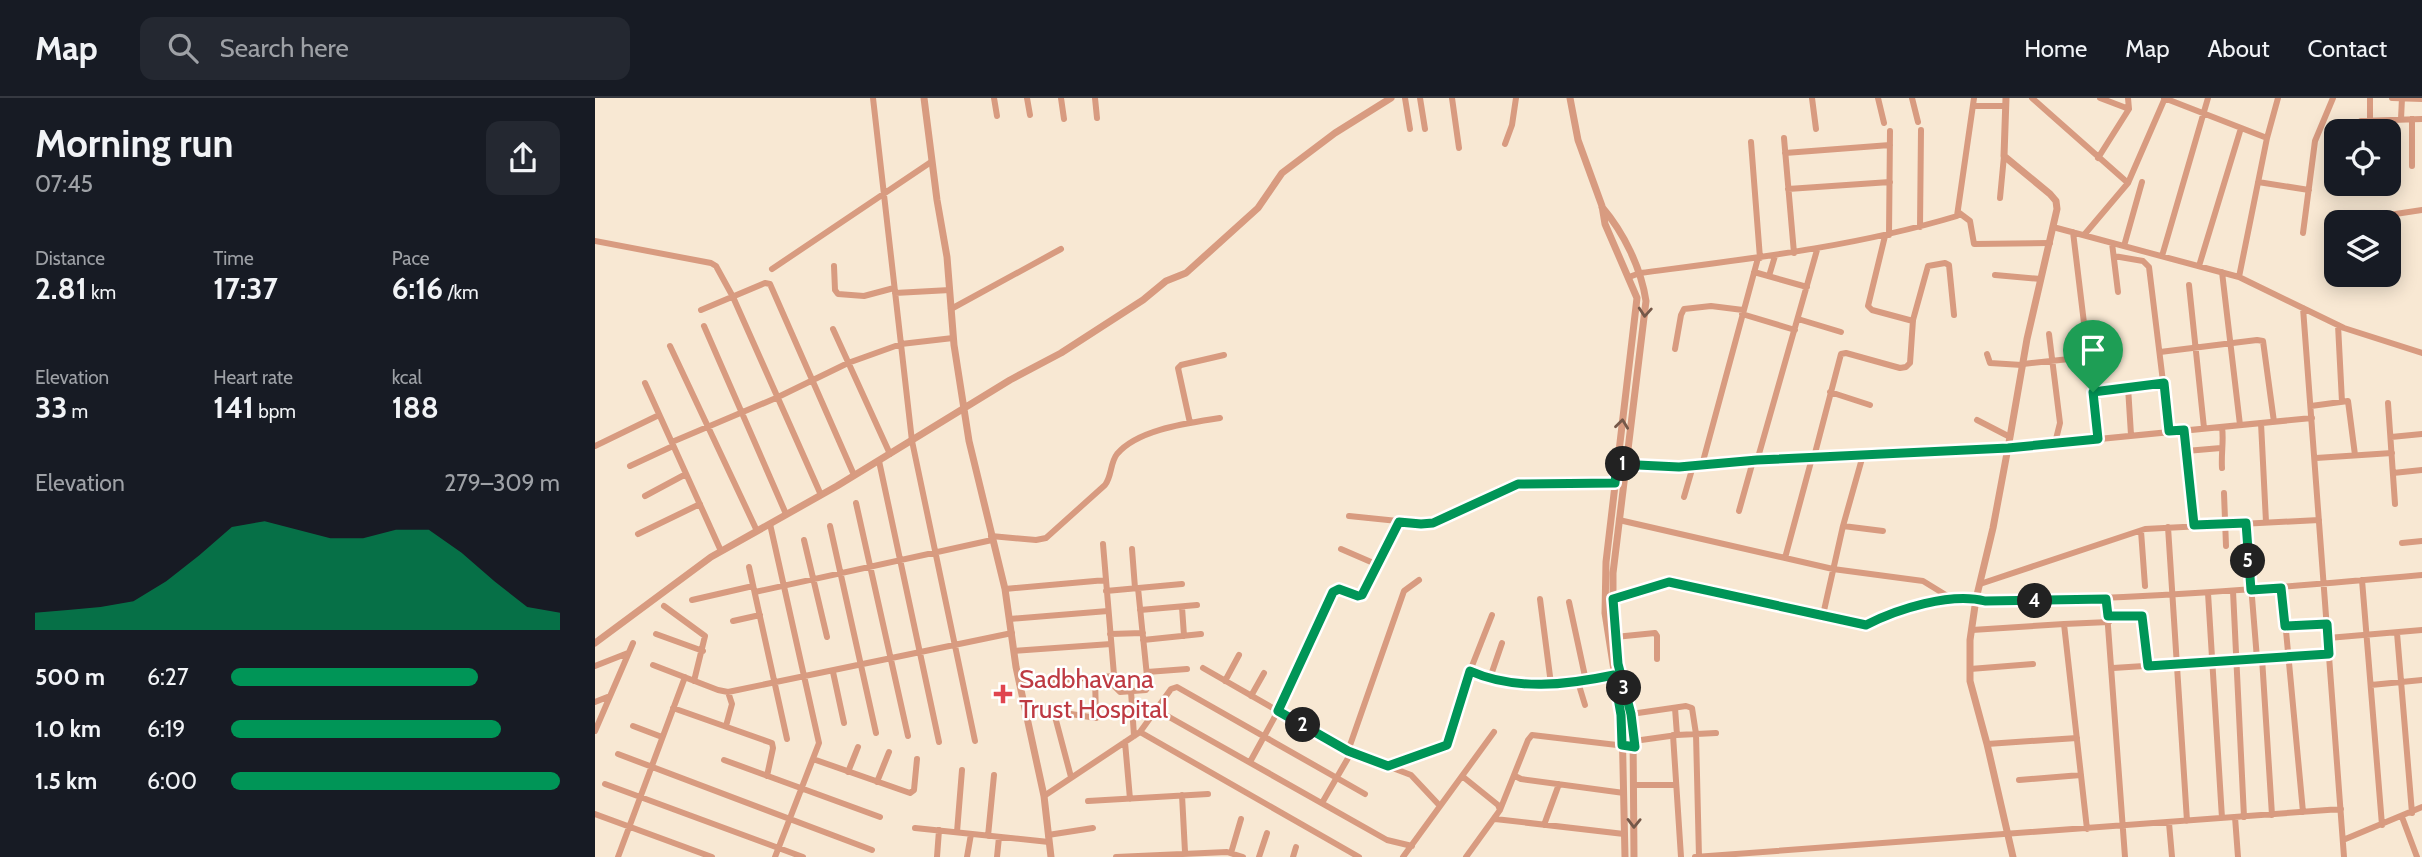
<!DOCTYPE html>
<html lang="en">
<head>
<meta charset="utf-8">
<style>
	body { margin:0; font-family:Cabin,sans-serif; background:#242831; color:#f1f3f6; height:100vh; display:flex; flex-direction:column; font-size:26px; white-space:nowrap }
	* { box-sizing:border-box; margin:0 }
	p { font-size:23px; color:#9ea1a6 }
	.icon { flex:none; width:38px; height:38px; fill:none; stroke:currentColor; stroke-width:2; stroke-linecap:round; stroke-linejoin:round }
	.map { position:relative; flex:1; overflow:hidden }
	.sheet { display:flex; flex-direction:column; background:#171b24; width:595px }
	.sheet>* { flex:none }
	.buttons { position:absolute; left:1729px; top:21px; display:grid; gap:14px }
	.buttons a { display:grid; place-items:center; width:77px; height:77px; border-radius:14px; background:#171b24; box-shadow:0 4px 18px #0003; font-size:35px }
	.pin { position:absolute; display:grid; place-items:center; width:60px; height:60px; color:#fff; margin:-72px -30px; border-radius:50% 50% 50% 0; rotate:-45deg; box-shadow:0 0 7px #0007 }
	.pin .icon { rotate:45deg }
	.km { position:absolute; width:35px; height:35px; margin:-18px; border-radius:50%; background:#222; color:#fff; font-size:19px; line-height:35px; text-align:center }
	.round { display:grid; place-items:center; flex:none; width:74px; height:74px; border-radius:14px; background:#242831 }
	.head { display:flex; align-items:center; justify-content:space-between; height:119px; padding:0 35px }
	h1 { font-size:38px; font-weight:700; line-height:52px }
	.stats { display:grid; grid-template-columns:repeat(3,1fr); gap:10px; height:119px; padding:7px 35px }
	.stats div { display:grid; align-content:center }
	.stats b { font-size:30px; font-weight:700 }
	.stats small { font-size:19px; font-weight:400 }
	.stats p { font-size:19px }
	.chart { height:196px; padding:14px 35px }
	.chart p { display:flex; justify-content:space-between }
	.chart svg { width:100%; height:126px; margin-top:7px; fill:#009557; opacity:.7 }
	ul { padding:0 35px; list-style:none; font-size:23px }
	li { display:grid; grid-template-columns:112px 84px 1fr; align-items:center; height:52px }
	li i { height:18px; border-radius:9px; background:#009557 }
	header { display:flex; align-items:center; gap:42px; box-sizing:border-box; height:98px; padding:0 35px; background:#171b24; border-bottom:2px solid #363941 }
	header strong { font-size:33px }
	nav { display:flex; gap:38px; margin-inline-start:auto; font-size:24px }
	.search { width:490px; height:63px; background:#242831; display:flex; align-items:center; gap:18px; box-sizing:border-box; padding:0 24px; border-radius:14px; color:#9ea1a6; font-size:26px }
	main { display:flex; flex:1; min-height:0 }
	.map>svg:first-child { display:block }
	.lines { fill:none; stroke-linecap:round; stroke-linejoin:round }
	.minor { stroke:#d89b80; stroke-width:6 }
	.tertiary { stroke:#d89b80; stroke-width:7 }
	.oneway { stroke:#755849 }
	.route-casing { stroke:#fff; stroke-width:14 }
	.route { stroke:#009557; stroke-width:9 }
	.health-dot { fill:#e0444e; stroke:#fff; stroke-width:2.5 }
	.labels { text-anchor:middle; dominant-baseline:central; stroke-width:5; stroke-linejoin:round; paint-order:stroke }
	.health-label { font-size:26px; fill:#be3a42; stroke:#fff; text-anchor:start }
</style>
</head>
<body>
<header>
<strong>Map</strong>
<div class="search"><svg class="icon" aria-label="search" viewBox="0 0 24 24"><circle cx="10" cy="10" r="6"/><path d="M15 15l6 6"/></svg>Search here</div>
<nav><a>Home</a><a>Map</a><a>About</a><a>Contact</a></nav>
</header>
<main>
<section class="sheet">
<div class="head"><div><h1>Morning run</h1><p>07:45</p></div><a class="round"><svg class="icon" aria-label="share" viewBox="0 0 24 24"><path d="M12 15V3M7 8l5-5 5 5M5 13v7h14v-7"/></svg></a></div>
<div class="stats">
<div><p>Distance</p><b>2.81<small> km</small></b></div>
<div><p>Time</p><b>17:37</b></div>
<div><p>Pace</p><b>6:16<small> /km</small></b></div>
</div>
<div class="stats">
<div><p>Elevation</p><b>33<small> m</small></b></div>
<div><p>Heart rate</p><b>141<small> bpm</small></b></div>
<div><p>kcal</p><b>188</b></div>
</div>
<div class="chart"><p><span>Elevation</span>279–309 m</p>
<svg viewBox="0 0 160 44" preserveAspectRatio="none"><path d="M0 44V38L10 37L20 36L30 34L40 27L50 18L60 8L70 6L80 9L90 12L100 12L110 9L120 9L130 17L140 27L150 36L160 38V44z"/></svg>
</div>
<ul>
<li><b>500 m</b>6:27<i style="width:75%"></i></li>
<li><b>1.0 km</b>6:19<i style="width:82%"></i></li>
<li><b>1.5 km</b>6:00<i style="width:100%"></i></li>
</ul>
</section>
<div class="map">
<svg width="1827" height="759" viewBox="0 0 1827 759">
	<rect width="100%" height="100%" fill="#f8e8d3"/>
	<g class="lines">
		<!-- minor -->
		<path class="minor" d="M 278,0 L 317,343 L 380,643
			M 399,0 L 402,18
			M 432,0 L 435,17
			M 466,0 L 469,21
			M 500,0 L 502,20
			M 810,0 L 815,31
			M 825,0 L 830,31
			M 857,0 L 864,50
			M 1217,0 L 1221,31
			M 1283,0 L 1289,25
			M 1317,0 L 1323,24
			M 1437,0 L 1533,85
			M 1505,0 L 1534,11
			M 1569,0 L 1672,40
			M 1797,0 L 1827,1
			M 1379,8 L 1411,8
			M 1806,21 L 1807,0
			M 1796,22 L 1797,73
			M 1766,23 L 1827,21
			M 1775,23 L 1775,0
			M 1189,40 L 1199,155
			M 1156,44 L 1165,160
			M 910,46 L 917,27 L 921,0
			M 1190,55 L 1295,47
			M 1503,60 L 1534,11 L 1533,0
			M 1817,68 L 1817,21
			M 1663,84 L 1714,92
			M 1193,91 L 1295,84
			M 1405,100 L 1409,58
			M 1363,114 L 1375,123 L 1379,146 L 1455,145
			M 1761,122 L 1827,112
			M 1325,129 L 1326,32
			M 1458,129 L 1644,179 L 1749,230 L 1827,255
			M 1478,134 L 1503,341
			M 1708,135 L 1720,43 L 1738,0
			M 1294,137 L 1295,33
			M 1489,137 L 1533,85 L 1570,0
			M 1290,138 L 1273,208 L 1277,212 L 1318,223
			M 0,143 L 116,165 L 121,168 L 138,199 L 226,397
			M 1517,145 L 1523,194
			M 1529,148 L 1547,84
			M 1519,158 L 1548,163 L 1554,169 L 1574,333
			M 1567,158 L 1613,0
			M 239,168 L 240,192 L 243,196 L 269,198 L 299,190
			M 1604,168 L 1646,30
			M 177,171 L 336,64
			M 1159,174 L 1212,189
			M 1627,174 L 1645,327
			M 1400,177 L 1446,181
			M 1174,178 L 1180,158
			M 1034,179 L 1045,175 C 1152,161 1259,149 1362,118 L 1379,0
			M 1644,179 L 1672,40 L 1683,0
			M 1594,187 L 1609,330
			M 300,195 L 355,192
			M 1708,210 L 1749,759
			M 356,211 L 466,151
			M 106,212 L 170,185 L 175,186 L 259,377
			M 1147,216 L 1200,232
			M 1203,221 L 1246,234
			M 1743,227 L 1747,304
			M 109,228 L 191,416
			M 238,231 L 295,356
			M 1454,236 L 1465,325 L 1460,345
			M 75,248 L 162,433
			M 1080,251 L 1086,217 L 1089,211 L 1116,208 L 1148,212
			M 1565,254 L 1662,242 L 1668,243 L 1679,324
			M 1392,256 L 1395,265 L 1427,267
			M 1428,266 L 1493,259
			M 50,285 L 126,453
			M 1533,289 L 1536,337
			M 1235,294 L 1275,307
			M 1498,294 L 1569,285
			M 1793,305 L 1800,406
			M 1716,308 L 1753,303 L 1760,357
			M 1382,322 L 1415,339
			M 595,325 L 583,270 L 586,267 L 629,257
			M 1666,325 L 1671,424
			M 1627,329 C 1629,343 1626,355 1627,370
			M 1589,332 L 1599,427
			M 1796,339 L 1827,336
			M 77,344 L 181,300 L 253,265 L 306,246 L 358,240
			M 0,348 L 64,317
			M 1591,353 L 1626,350
			M 1219,359 L 1246,256 L 1251,255 L 1305,270 L 1311,269 L 1315,265 L 1318,222 L 1333,168 L 1350,165 L 1354,167 L 1359,217
			M 1721,360 L 1797,355
			M 284,363 L 344,644
			M 1162,363 L 1222,152
			M 1028,366 L 1085,369 L 1162,363 L 1413,350 L 1717,320
			M 1107,367 L 1163,160
			M 35,368 L 78,348
			M 1798,375 L 1827,372
			M 1629,395 L 1631,448
			M 50,398 L 91,376
			M 1089,399 L 1098,368
			M 261,405 L 313,638
			M 1144,413 L 1158,363
			M 754,418 L 832,426 L 923,386 L 1020,385
			M 1024,422 L 1238,471 L 1328,483 L 1359,502
			M 1651,425 L 1662,561
			M 175,426 L 224,645 L 180,759
			M 235,428 L 281,635
			M 1248,428 L 1288,433
			M 1573,429 L 1592,723
			M 1546,433 L 1550,488
			M 43,436 L 105,406
			M 396,438 L 441,442 L 451,440 L 510,387 C 517,378 515,365 522,356 C 543,331 594,325 625,320
			M 209,442 L 232,539
			M 1807,445 L 1827,443
			M 508,446 L 520,589 L 525,594 L 551,592 L 553,588 L 543,490
			M 537,451 L 540,490
			M 746,451 L 783,467
			M 1190,460 L 1217,360
			M 154,469 L 192,641
			M 1767,482 L 1787,727
			M 1385,486 L 1550,431 L 1724,422
			M 1687,490 L 1708,714
			M 410,491 L 511,482
			M 511,493 L 587,486
			M 1638,493 L 1649,719
			M 160,494 L 397,442
			M 1613,495 L 1627,720
			M 945,501 L 956,586
			M 1015,501 L 1074,484 L 1271,527 C 1302,511 1355,494 1390,503 C 1536,502 1681,490 1827,477
			M 1511,501 L 1530,759
			M 97,502 L 158,488
			M 974,504 L 991,583
			M 69,508 L 110,538 L 99,583
			M 587,509 L 589,538
			M 545,512 L 602,507
			M 1228,517 L 1248,428 L 1268,357
			M 1513,518 L 1547,518 L 1553,568
			M 415,521 L 513,513
			M 138,523 L 165,517
			M 1469,526 L 1514,524
			M 1690,528 L 1732,526
			M 1377,532 L 1469,526 L 1492,731
			M 1802,535 L 1817,715
			M 61,536 L 108,553
			M 515,536 L 548,535
			M 1020,539 L 1060,535 L 1062,538 L 1062,561
			M 1733,540 L 1827,532
			M 548,542 L 606,536
			M 419,553 L 516,546
			M 1667,560 L 1677,717
			M 58,567 L 123,592 L 133,594 L 417,535
			M 0,568 L 33,555
			M 608,570 L 753,653 L 816,677 L 845,708
			M 1518,570 L 1734,556
			M 1375,571 L 1438,566
			M 875,573 C 920,594 973,587 1019,577
			M 238,574 L 249,625
			M 552,574 L 592,571
			M 895,580 L 907,545
			M 630,583 L 644,557
			M 983,584 L 990,607
			M 424,585 L 519,578
			M 1776,587 L 1827,582
			M 536,593 L 539,638
			M 656,598 L 669,575
			M 0,604 L 15,598
			M 78,610 L 177,645 L 178,650 L 172,678
			M 1080,610 L 1082,637
			M 458,611 L 476,679
			M 560,611 L 792,742 L 817,748
			M 476,616 L 501,620 L 500,579
			M 1036,616 L 1091,608 L 1097,610 L 1101,636 L 1104,759
			M 38,628 L 67,639
			M 131,628 L 137,606 L 133,594
			M 0,633 L 38,545
			M 545,634 L 576,591 L 582,589 L 770,696
			M 1078,637 L 1086,759
			M 1039,643 L 1082,637 L 1121,635
			M 530,644 L 535,701
			M 1392,646 L 1482,640
			M 753,653 L 809,493 L 824,482
			M 23,656 L 277,752
			M 218,661 L 315,695 L 319,692 L 322,661
			M 129,662 L 285,719
			M 655,664 L 683,613 L 738,494 L 744,491 L 763,498 L 767,497 L 804,424
			M 793,668 L 852,647 L 875,573 L 897,517
			M 253,674 L 263,649
			M 867,678 L 903,707 L 905,712 L 871,759
			M 920,678 L 926,681 L 1029,695
			M 1424,682 L 1486,677
			M 282,684 L 294,654
			M 10,686 L 208,759
			M 1040,687 L 1081,687
			M 587,697 L 590,754
			M 449,698 L 545,634 L 764,759
			M 493,703 L 613,696
			M 727,705 L 756,655
			M 905,712 L 933,642 L 937,637 L 1039,649
			M 0,716 L 117,759
			M 1640,719 L 1643,759
			M 1807,719 L 1822,759
			M 900,721 L 1029,736
			M 1574,725 L 1577,759
			M 949,727 L 964,686
			M 320,730 L 454,744
			M 362,734 L 367,672
			M 453,737 L 498,730
			M 393,738 L 399,677
			M 1748,742 L 1827,709
			M 636,755 L 646,721
			M 23,759 L 90,579
			M 342,759 L 344,732
			M 372,759 L 376,736
			M 402,759 L 404,739
			M 521,759 L 632,754 L 648,759
			M 664,759 L 672,735
			M 698,759 L 701,749
			M 808,759 L 899,634
			M 1100,759 L 1746,711"/>
		<!-- tertiary -->
		<path class="tertiary" d="M 329,0 L 342,102 L 352,159 L 359,247 L 374,343 L 410,491 L 421,569 L 449,698 L 456,759
			M 975,0 L 983,42 L 1007,108 L 1010,126 L 1042,200 L 1011,464 L 1010,515 L 1027,623 L 1030,759
			M 1411,0 L 1409,58 L 1455,96 L 1461,103 L 1462,111 L 1432,241 L 1415,339 L 1398,430 L 1381,501 L 1375,542 L 1375,583 L 1392,646 L 1418,759
			M 1007,109 C 1029,135 1046,170 1051,203 L 1018,475 L 1018,516 L 1023,566 L 1038,634 L 1039,759
			M 0,545 L 116,459 L 242,388 L 415,282 L 466,255 L 548,202 L 571,183 L 591,175 L 663,110 L 687,75 L 740,35 L 796,0"/>
	</g>
	<!-- one-way arrows -->
	<defs><path id="oneway-chevron" d="M-2-3.5L2.5 0L-2 3.5" fill="none" stroke-width="1.6" stroke-linecap="round" stroke-linejoin="round" transform="scale(1.75)"/></defs>
	<g class="oneway">
		<use href="#oneway-chevron" transform="translate(1050 214) rotate(94)"/>
		<use href="#oneway-chevron" transform="translate(1027 326) rotate(-83)"/>
		<use href="#oneway-chevron" transform="translate(1039 725) rotate(91)"/>
	</g>
	<g class="lines">
		<!-- route casing -->
		<g class="route-casing">
			<path id="route" d="M 1569,285 L 1574,333 L 1589,332 L 1599,427 L 1651,425 L 1656,492 L 1686,490 L 1690,528 L 1732,526 L 1734,556 L 1553,568 L 1547,518 L 1513,518 L 1511,501 L 1390,503 C 1356,494 1302,511 1271,527 L 1074,484 L 1018,501 L 1023,566 L 1036,616 L 1040,649 L 1027,647 L 1026,617 L 1019,577 C 972,587 920,593 875,573 L 852,647 L 793,668 L 753,653 L 683,613 L 738,494 L 744,491 L 763,498 L 767,497 L 804,424 L 826,426 L 838,425 L 923,386 L 1020,385 L 1022,366 L 1084,369 L 1162,362 L 1413,350 L 1503,341 L 1498,294 Z"/>
		</g>
		<!-- route -->
		<use href="#route" class="route"/>
	</g>
	<!-- markers -->
	<path class="health-dot" d="M404.5 585.5h7v7h7v7h-7v7h-7v-7h-7v-7h7z"/>
	<g class="labels">
		<!-- health labels -->
		<g class="health-label">
			<text x="424" y="581">Sadbhavana<tspan x="424" dy="30">Trust Hospital</tspan></text>
		</g>
	</g>
</svg>
<div class="buttons">
<a><svg class="icon" aria-label="locate" viewBox="0 0 24 24"><circle cx="12" cy="12" r="6"/><path d="M12 2v4M12 18v4M2 12h4M18 12h4"/></svg></a>
<a><svg class="icon" aria-label="layers" viewBox="0 0 24 24"><path d="M12 4l9 5-9 5-9-5zM3 14l9 5 9-5"/></svg></a>
</div>
<div class="pin" style="left:1498px;top:294px;background:#1e9e55"><svg class="icon" aria-label="arrive" viewBox="0 0 24 24"><path d="M6 21V4h12l-3 4 3 4H6"/></svg></div>
<b class="km" style="left:1028px;top:366px">1</b>
<b class="km" style="left:708px;top:627px">2</b>
<b class="km" style="left:1029px;top:590px">3</b>
<b class="km" style="left:1440px;top:503px">4</b>
<b class="km" style="left:1653px;top:463px">5</b>
</div>
</main>
</body>
</html>
